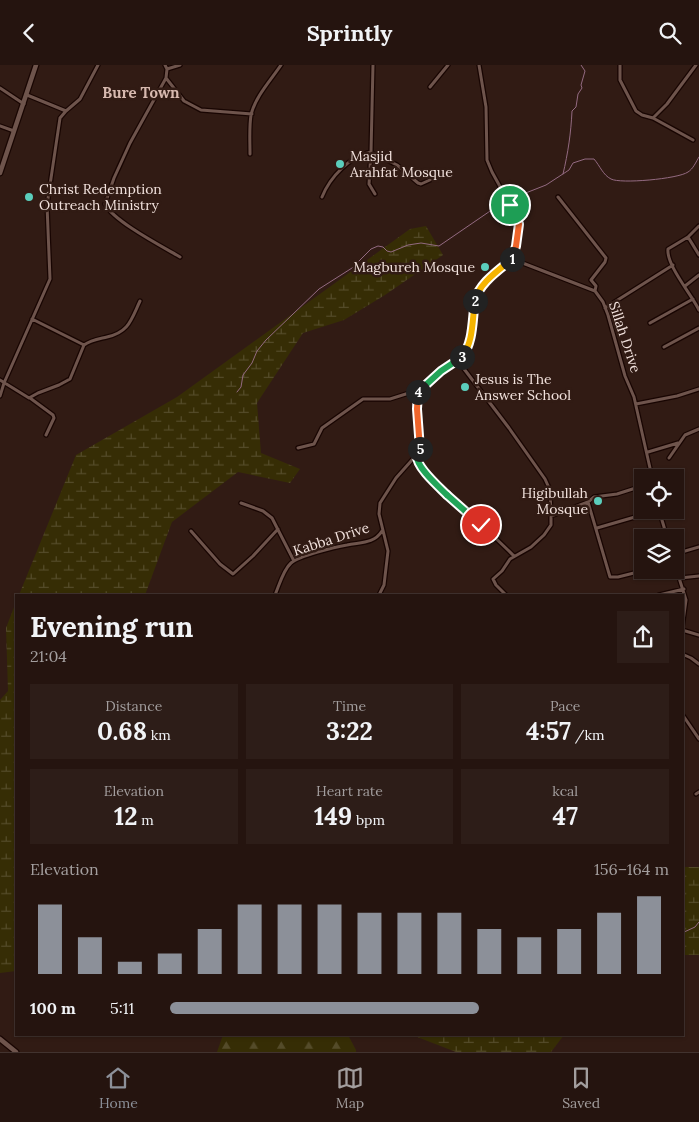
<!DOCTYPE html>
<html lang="en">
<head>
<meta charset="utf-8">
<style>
	body { margin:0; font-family:Lora,serif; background:#2d1d18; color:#f1f3f6; height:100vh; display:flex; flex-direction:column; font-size:19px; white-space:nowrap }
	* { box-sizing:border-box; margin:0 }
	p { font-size:16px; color:#a39e9e }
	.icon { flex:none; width:28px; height:28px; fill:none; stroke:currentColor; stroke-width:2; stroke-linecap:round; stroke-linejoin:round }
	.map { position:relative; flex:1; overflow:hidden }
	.details { position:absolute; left:15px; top:529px; width:669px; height:442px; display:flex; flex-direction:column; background:#25140f; border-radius:0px; box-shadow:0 1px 4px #0004,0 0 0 1px #42332f }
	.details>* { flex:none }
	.buttons { position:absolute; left:634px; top:404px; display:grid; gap:10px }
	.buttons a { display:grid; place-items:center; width:50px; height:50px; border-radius:0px; background:#25140f; box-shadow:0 1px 4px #0004,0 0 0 1px #42332f; font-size:25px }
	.pin { position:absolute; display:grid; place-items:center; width:42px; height:42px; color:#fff; margin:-21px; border:2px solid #fff; border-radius:50%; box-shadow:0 1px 5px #0007 }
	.km { position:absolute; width:25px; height:25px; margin:-12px; border-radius:50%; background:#222; color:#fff; font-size:14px; line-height:25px; text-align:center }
	.round { display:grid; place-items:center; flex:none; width:52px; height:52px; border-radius:0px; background:#2d1d18 }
	.summary { display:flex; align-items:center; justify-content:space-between; height:85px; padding:0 15px }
	h1 { font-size:28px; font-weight:800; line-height:38px }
	.metrics { display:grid; grid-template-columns:repeat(3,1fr); gap:8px; height:85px; padding:5px 15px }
	.metrics div { display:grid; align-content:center; border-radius:0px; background:#2d1d18; text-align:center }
	.metrics b { font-size:25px; font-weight:800 }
	.metrics small { font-size:14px; font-weight:400 }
	.metrics p { font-size:14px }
	.chart { height:140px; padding:10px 15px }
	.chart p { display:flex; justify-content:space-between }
	.chart svg { width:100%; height:90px; margin-top:5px; stroke:#8c9099; stroke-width:6 }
	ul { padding:0 15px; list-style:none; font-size:16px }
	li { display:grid; grid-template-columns:80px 60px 1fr; align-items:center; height:38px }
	li i { height:12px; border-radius:6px; background:#8c9099 }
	header { display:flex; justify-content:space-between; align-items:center; height:65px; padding:0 15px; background:#25140f; font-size:22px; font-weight:800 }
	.tabs { display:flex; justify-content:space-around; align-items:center; height:70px; border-top:1px solid #42332f; background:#25140f; font-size:14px; color:#a39e9e }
	.tabs a { display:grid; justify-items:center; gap:2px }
	.tabs .selected { color:#8c9099 }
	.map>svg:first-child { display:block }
	.forest { fill:url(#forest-firs) }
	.wetland { fill:url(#wetland-marsh) }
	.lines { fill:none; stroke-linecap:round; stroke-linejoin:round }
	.stream { stroke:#936a81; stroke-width:1 }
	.minor-casing { stroke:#180502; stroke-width:5.5 }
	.tertiary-casing { stroke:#180502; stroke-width:7 }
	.minor { stroke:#6e544c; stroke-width:3 }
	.tertiary { stroke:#6e544c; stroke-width:4.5 }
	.split-1-casing { stroke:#fff; stroke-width:10 }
	.split-2-casing { stroke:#fff; stroke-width:10 }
	.split-3-casing { stroke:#fff; stroke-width:10 }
	.split-4-casing { stroke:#fff; stroke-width:10 }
	.split-5-casing { stroke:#fff; stroke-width:10 }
	.split-6-casing { stroke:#fff; stroke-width:10 }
	.split-7-casing { stroke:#fff; stroke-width:10 }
	.split-1 { stroke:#f0652b; stroke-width:6 }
	.split-2 { stroke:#f5b400; stroke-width:6 }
	.split-3 { stroke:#f5b400; stroke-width:6 }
	.split-4 { stroke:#22a559; stroke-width:6 }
	.split-5 { stroke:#f0652b; stroke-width:6 }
	.split-6 { stroke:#22a559; stroke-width:6 }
	.split-7 { stroke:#22a559; stroke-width:6 }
	.poi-dot { fill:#5bcebc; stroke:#311b14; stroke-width:2 }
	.labels { text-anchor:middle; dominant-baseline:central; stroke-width:5; stroke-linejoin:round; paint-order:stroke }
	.poi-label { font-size:14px; fill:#f2e2dd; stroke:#311b14; text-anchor:start }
	.street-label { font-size:14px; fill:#f2e2dd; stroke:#311b14 }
	.neighbourhood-label { font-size:15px; font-weight:bold; fill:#d7b9af; stroke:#311b14 }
</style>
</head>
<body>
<header><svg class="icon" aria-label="back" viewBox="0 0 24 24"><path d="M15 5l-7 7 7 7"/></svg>Sprintly<svg class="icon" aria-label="search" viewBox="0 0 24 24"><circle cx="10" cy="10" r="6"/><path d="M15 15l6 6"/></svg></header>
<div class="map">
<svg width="699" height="987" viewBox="0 0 699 987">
	<defs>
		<pattern id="forest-firs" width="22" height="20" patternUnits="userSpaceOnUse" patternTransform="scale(1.25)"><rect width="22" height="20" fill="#362d05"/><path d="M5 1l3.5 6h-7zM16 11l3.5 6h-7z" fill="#544b29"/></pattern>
		<pattern id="wetland-marsh" width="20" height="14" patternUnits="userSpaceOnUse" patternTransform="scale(1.25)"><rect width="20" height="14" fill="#362d05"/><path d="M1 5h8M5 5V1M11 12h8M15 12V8" fill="none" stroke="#544b29"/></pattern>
	</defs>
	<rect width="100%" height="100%" fill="#311b14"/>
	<!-- forest -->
	<path class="forest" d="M 223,970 L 348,970 L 356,985 L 356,987 L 217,987 Z"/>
	<!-- wetland -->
	<path class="wetland" d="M 426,161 L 443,190 L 385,230 L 344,255 L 303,268 L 257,338 L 261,388 L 300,404 L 290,418 L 238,407 L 172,457 L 145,530 L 19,530 L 76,390 L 177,332 L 410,164 Z
		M 16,537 L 16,906 L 0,908 L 0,635 L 8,626 L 6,563 Z
		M 682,802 L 699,802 L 699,890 L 683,890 Z
		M 412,970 L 564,970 L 551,987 L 456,987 Z"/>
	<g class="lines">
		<!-- stream -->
		<path class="stream" d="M 563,109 C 568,88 571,68 572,46 L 576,42 L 578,29 L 582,23 L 581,20 L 585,6 L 581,0
			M 237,327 L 241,322 L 243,310 L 252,298 L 257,286 L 266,275 L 319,224 L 352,203 L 371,184 L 378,181 L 383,182 L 387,186 L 391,187 L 408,180 L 421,178 L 439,181 L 496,142 L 508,138 L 513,133 L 546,120 L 569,105 L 573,98 L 585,94 L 594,94 C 600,101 603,110 611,114 C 620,119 678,114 688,107 C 693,104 696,97 699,92
			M 682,868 L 695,862 L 699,857"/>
		<!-- minor casing -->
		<g class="minor-casing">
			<path id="minor" d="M 165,0 L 167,4 L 166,13 L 130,78 L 114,113 L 105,139 C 113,156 163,182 180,192
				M 479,0 L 486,42 L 487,95 L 492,107 L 519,156 L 519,168 L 514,192
				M 620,0 L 620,15 L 636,46 L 642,50 L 653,53 L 693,75
				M 167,4 L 180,0
				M 166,13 L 184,36 L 201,45 L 252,49
				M 430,22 L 448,0
				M 0,23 L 24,39
				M 27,30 L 66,46
				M 653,53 L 667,39 L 696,0
				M 0,61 L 14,66
				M 250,89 C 250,76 249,63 251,50 C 255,32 271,15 281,0
				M 375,129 L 369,119 L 371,87 L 397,100 L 418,118 L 421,119 L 432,114
				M 322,132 C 330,112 350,91 371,87 L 373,0
				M 558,132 L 606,193 L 605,197 L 591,215 L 596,221 L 595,226
				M 699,161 L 688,172 L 668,184 C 666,200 692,230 699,245
				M 688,172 L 699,190
				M 514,192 L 520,197 L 595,226 L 603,237 L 608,250 L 625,311 L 634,332 L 652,412
				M 685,221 L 699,210
				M 605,243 L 673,200
				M 32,254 L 84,280
				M 650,258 L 693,234
				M 664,282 L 699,263
				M 458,296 L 509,363 L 545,414 L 550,425 L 551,450
				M 0,315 L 29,333 L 38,328 L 59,320 L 70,314 L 84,280 C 91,275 99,274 107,272 C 129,267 131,255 140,236
				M 0,331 L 4,318 L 50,214 L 47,140 L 60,53 L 66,46 L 80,34 L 98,0
				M 30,333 L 53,350 L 54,353 L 46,370
				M 636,339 L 677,331 L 699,324
				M 298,383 L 314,379 L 322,363 L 363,334 L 390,334 L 409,328 L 417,328
				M 648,387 L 678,378
				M 417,390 C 420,412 466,446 483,461 C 493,471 504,481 514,491
				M 669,393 L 685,370 L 699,364
				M 588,437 L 610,512 L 618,512 L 646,505
				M 241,438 L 263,446 L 272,453 L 294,496
				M 659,445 L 667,472
				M 597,463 L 659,445
				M 191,466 L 220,499 L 233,509 L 253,491 L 278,464
				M 675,489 L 699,482
				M 675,500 L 686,535 L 682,563
				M 680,513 L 699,511
				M 275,530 C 279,521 283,505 291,498 C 299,491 335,482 347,480 C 360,477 374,479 382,466
				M 379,530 L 384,520 L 388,486 L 379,449 L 380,438 L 396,413 L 420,386 L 421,379 L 417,358 L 417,328 C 426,319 436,310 446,302 C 452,298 460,296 465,289 C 475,271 470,250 476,232 C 481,218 502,202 514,192
				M 506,530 L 496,520 L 493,514 L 502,506 L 510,494 L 531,482 L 544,470 L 551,460 L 551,451 L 588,437 L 594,432 L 617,429 L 642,421
				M 659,530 L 684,524
				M 682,565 L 699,570
				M 682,589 L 691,593 L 699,599
				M 682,649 L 699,674
				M 696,729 L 699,727"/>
		</g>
		<!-- tertiary casing -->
		<g class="tertiary-casing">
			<path id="tertiary" d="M 0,108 L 36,0
				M 0,974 L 16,987"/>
		</g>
		<!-- minor -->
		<use href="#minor" class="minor"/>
		<!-- tertiary -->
		<use href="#tertiary" class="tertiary"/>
	</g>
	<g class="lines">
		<!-- split-1 casing -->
		<g class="split-1-casing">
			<path id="split-1" d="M 510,140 L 519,159 L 516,181 L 512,194"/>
		</g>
		<!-- split-2 casing -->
		<g class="split-2-casing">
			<path id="split-2" d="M 475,236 C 478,219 499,205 512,194"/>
		</g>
		<!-- split-3 casing -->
		<g class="split-3-casing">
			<path id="split-3" d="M 462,292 C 474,276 472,254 475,236"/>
		</g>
		<!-- split-4 casing -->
		<g class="split-4-casing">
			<path id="split-4" d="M 418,327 L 441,306 L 462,292"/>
		</g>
		<!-- split-5 casing -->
		<g class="split-5-casing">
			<path id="split-5" d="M 418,327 L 417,344 L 420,384"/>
		</g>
		<!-- split-6 casing -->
		<g class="split-6-casing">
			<path id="split-6" d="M 420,384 C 419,385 417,390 417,391 C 416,402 439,422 447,430"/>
		</g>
		<!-- split-7 casing -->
		<g class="split-7-casing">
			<path id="split-7" d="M 447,430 L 481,460"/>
		</g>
		<!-- split-1 -->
		<use href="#split-1" class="split-1"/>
		<!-- split-2 -->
		<use href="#split-2" class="split-2"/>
		<!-- split-3 -->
		<use href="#split-3" class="split-3"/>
		<!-- split-4 -->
		<use href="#split-4" class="split-4"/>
		<!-- split-5 -->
		<use href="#split-5" class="split-5"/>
		<!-- split-6 -->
		<use href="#split-6" class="split-6"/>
		<!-- split-7 -->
		<use href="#split-7" class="split-7"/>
	</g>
	<!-- markers -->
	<g class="poi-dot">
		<circle cx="340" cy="99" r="5"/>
		<circle cx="29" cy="132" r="5"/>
		<circle cx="485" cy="202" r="5"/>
		<circle cx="465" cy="322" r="5"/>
		<circle cx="598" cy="436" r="5"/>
	</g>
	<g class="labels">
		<!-- poi labels -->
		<g class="poi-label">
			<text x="350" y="91">Masjid<tspan x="350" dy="16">Arahfat Mosque</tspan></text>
			<text x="39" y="124">Christ Redemption<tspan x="39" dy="16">Outreach Ministry</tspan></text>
			<text x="475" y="202" text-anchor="end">Magbureh Mosque</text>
			<text x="475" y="314">Jesus is The<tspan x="475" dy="16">Answer School</tspan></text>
			<text x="588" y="428" text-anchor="end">Higibullah<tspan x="588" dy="16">Mosque</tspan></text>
		</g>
		<!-- street labels -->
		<g class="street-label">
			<text transform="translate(625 272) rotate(72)">Sillah Drive</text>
			<text transform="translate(331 474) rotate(-18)">Kabba Drive</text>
		</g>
		<!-- neighbourhood labels -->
		<g class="neighbourhood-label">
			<text x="141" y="27">Bure Town</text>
		</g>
	</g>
</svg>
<div class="buttons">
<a><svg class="icon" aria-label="locate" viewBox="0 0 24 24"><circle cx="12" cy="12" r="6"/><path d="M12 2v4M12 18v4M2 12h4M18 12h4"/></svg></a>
<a><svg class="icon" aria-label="layers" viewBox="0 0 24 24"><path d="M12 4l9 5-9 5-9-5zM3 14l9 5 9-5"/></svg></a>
</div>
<div class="pin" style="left:510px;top:140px;background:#1e9e55"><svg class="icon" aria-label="arrive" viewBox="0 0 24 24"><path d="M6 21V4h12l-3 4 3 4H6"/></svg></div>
<div class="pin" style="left:481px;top:460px;background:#d93025"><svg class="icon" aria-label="check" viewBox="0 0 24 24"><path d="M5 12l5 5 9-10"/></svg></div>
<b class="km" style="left:512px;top:194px">1</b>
<b class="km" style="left:475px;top:236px">2</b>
<b class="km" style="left:462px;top:292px">3</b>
<b class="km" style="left:418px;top:327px">4</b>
<b class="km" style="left:420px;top:384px">5</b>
<section class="details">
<div class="summary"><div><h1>Evening run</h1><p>21:04</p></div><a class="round"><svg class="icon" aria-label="share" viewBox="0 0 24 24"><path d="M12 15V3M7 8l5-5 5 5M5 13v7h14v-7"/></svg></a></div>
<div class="metrics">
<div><p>Distance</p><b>0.68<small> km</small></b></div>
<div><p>Time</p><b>3:22</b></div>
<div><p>Pace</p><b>4:57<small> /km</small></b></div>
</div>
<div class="metrics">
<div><p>Elevation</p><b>12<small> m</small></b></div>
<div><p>Heart rate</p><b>149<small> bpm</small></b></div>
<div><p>kcal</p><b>47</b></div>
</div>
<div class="chart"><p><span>Elevation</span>156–164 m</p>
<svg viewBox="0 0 160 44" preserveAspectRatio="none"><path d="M5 44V10M15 44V26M25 44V38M35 44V34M45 44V22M55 44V10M65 44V10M75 44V10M85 44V14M95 44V14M105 44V14M115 44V22M125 44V26M135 44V22M145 44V14M155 44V6"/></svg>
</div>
<ul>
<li><b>100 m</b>5:11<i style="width:62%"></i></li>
</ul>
</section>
</div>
<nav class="tabs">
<a class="selected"><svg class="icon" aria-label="home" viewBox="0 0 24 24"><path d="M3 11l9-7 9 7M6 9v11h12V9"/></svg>Home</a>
<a><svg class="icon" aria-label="map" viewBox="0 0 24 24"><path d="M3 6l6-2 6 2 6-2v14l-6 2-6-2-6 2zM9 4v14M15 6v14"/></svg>Map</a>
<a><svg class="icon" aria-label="saved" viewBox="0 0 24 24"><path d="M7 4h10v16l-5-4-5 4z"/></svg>Saved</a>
</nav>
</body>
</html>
